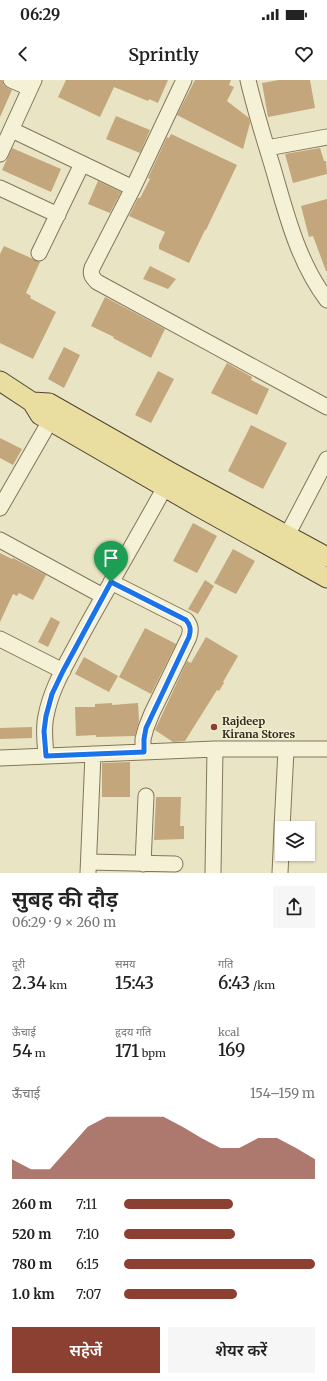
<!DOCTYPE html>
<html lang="hi">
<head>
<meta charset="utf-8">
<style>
	body { margin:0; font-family:Merriweather,"Noto Sans Devanagari",serif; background:#f6f6f6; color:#222; height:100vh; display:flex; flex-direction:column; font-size:15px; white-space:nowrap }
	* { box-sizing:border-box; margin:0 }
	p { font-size:13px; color:#767676 }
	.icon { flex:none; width:22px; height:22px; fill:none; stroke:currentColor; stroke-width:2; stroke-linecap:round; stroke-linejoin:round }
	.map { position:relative; height:793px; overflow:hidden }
	.details { display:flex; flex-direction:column; background:#fff; flex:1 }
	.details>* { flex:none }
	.controls { position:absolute; left:275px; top:741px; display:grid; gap:8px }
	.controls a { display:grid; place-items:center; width:40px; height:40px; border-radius:0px; background:#fff; box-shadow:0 1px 3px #0004; font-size:20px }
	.pin { position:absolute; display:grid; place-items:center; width:34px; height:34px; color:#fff; margin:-41px -17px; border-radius:50% 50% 50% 0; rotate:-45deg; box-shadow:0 0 4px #0007 }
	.pin .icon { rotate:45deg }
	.round { display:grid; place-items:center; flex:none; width:42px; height:42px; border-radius:0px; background:#f6f6f6 }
	.headline { display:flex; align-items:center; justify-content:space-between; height:68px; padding:0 12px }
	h1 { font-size:22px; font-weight:600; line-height:30px }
	.metrics { display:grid; grid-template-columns:repeat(3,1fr); gap:6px; height:68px; padding:4px 12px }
	.metrics div { display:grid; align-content:center }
	.metrics b { font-size:17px; font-weight:600 }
	.metrics small { font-size:11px; font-weight:400 }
	.metrics p { font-size:11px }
	.chart { height:112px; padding:8px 12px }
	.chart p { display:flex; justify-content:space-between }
	.chart svg { width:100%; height:72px; margin-top:4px; fill:#8b4032; opacity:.7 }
	.action { display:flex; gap:8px; margin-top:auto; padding:8px 12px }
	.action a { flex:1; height:46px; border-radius:0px; background:#8b4032; color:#fff; font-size:16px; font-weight:600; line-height:46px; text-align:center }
	.action a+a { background:#f6f6f6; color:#222 }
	ul { padding:0 12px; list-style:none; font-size:13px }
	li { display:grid; grid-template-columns:64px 48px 1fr; align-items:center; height:30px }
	li i { height:10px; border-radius:5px; background:#8b4032 }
	.status { display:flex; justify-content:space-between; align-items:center; height:28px; padding:0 20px; background:#fff; direction:ltr }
	.status svg { height:11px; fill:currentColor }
	header { display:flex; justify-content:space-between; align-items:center; height:52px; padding:0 12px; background:#fff; font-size:18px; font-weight:600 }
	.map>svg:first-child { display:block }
	.building { fill:#c4a67d }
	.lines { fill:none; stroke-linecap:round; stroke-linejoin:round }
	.minor-casing { stroke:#82765c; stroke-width:17 }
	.major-casing { stroke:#504430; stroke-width:21 }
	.minor { stroke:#f5f1d6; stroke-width:15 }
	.major { stroke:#e9de9f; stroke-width:19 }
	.route-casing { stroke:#fff; stroke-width:8 }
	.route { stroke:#1a73e8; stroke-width:5 }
	.poi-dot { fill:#8b4032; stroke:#f1eed2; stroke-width:1.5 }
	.labels { text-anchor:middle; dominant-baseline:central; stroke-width:3; stroke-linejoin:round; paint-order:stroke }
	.poi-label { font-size:11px; font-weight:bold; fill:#332c1f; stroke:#f1eed2; text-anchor:start }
</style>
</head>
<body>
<div class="status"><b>06:29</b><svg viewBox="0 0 49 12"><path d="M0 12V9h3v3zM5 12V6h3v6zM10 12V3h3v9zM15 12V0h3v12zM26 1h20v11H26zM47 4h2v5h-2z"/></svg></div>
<header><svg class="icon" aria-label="back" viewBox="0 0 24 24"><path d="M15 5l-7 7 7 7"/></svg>Sprintly<svg class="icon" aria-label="heart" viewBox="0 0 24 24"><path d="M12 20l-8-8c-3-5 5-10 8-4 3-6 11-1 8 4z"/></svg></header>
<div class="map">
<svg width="327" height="793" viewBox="0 0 327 793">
	<rect width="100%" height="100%" fill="#e9e4c4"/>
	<!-- building -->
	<path class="building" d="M 0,0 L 2,0 L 4,6 L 12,10 L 0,37 Z
		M 66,0 L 168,0 L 158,23 L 149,19 L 148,21 L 114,7 L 100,37 L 58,17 Z
		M 195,0 L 231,0 L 229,5 L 234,7 L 227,21 L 249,38 L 250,43 L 243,69 L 177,35 Z
		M 279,0 L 310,0 L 315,28 L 268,37 L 262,3 Z
		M 116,36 L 150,50 L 140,73 L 106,59 Z
		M 171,54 L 237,85 L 206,150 L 205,150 L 189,183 L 159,169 L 159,165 L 165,152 L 129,136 L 138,118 L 140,118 L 150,99 L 148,98 L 167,57 L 169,58 Z
		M 12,68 L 61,89 L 51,112 L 2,90 Z
		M 320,68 L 324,81 L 326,81 L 327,94 L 293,103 L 285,74 Z
		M 98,101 L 121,112 L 110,133 L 88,124 Z
		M 327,119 L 327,191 L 326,191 L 313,156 L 309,157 L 301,126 Z
		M 4,166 L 40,182 L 26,213 L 31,216 L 30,218 L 56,232 L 33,279 L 0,263 L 0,174 Z
		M 150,186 L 176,199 L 168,209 L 143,199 Z
		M 105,217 L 165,249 L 151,278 L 113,258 L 114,257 L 91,246 Z
		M 64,267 L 80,275 L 64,308 L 48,299 Z
		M 227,283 L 252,297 L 251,300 L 269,309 L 257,335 L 211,313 Z
		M 158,291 L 174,299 L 151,343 L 135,335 Z
		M 251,345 L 287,363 L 263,409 L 228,391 Z
		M 0,358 L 22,369 L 13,385 L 0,378 Z
		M 193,443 L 217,456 L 197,493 L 173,481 Z
		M 233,469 L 255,481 L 236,514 L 214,503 Z
		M 0,473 L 12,479 L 13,478 L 46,495 L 33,520 L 19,513 L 17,516 L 13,514 L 0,542 Z
		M 205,500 L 214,506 L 198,534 L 188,529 Z
		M 51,537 L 60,542 L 48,567 L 38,562 Z
		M 145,548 L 176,564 L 151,614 L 119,597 Z
		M 206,557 L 238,576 L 223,602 L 224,603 L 219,611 L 217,610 L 185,661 L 173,662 L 155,650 L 187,581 L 191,583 Z
		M 84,577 L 118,596 L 109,612 L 75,594 Z
		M 112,623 L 112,625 L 138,623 L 139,641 L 135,656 L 96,657 L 96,655 L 76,656 L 75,627 L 95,627 L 95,624 Z
		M 32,647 L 32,658 L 0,659 L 0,648 Z
		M 130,682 L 130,717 L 102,717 L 102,683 Z
		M 156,717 L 181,717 L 180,746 L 184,746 L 184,759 L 154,760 Z"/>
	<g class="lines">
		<!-- minor casing -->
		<g class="minor-casing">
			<path id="minor" d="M 11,0 L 30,8
				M 184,0 L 133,108 L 92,188 C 90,194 92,197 97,202 L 327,327
				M 248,0 C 255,30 264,59 273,88 C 286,133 298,182 327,220
				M 12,50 L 133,108
				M 267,68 L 327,57
				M 0,74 L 34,0
				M 0,108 L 58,135
				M 39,173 L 82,84
				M 0,428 L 50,341
				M 0,460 L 103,516
				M 282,465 L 327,379
				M 111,502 L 186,540 C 191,546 191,550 189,557 L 152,633 L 146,648 L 143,659 L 143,672
				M 0,559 L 63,591
				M 46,675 C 45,662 43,649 46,636 C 51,608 67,583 80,558 C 108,507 137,458 165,407
				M 0,678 L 215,669 L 327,669
				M 282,748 L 286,670
				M 89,782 L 175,784
				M 143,784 L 146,716
				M 88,793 L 93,674
				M 213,793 L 215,669
				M 280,793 L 282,749"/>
		</g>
		<!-- major casing -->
		<g class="major-casing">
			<path id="major" d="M 0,301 L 32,322 L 40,335 L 199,427 L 327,498
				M 32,322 L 49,323 L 172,393 L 327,477"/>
		</g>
		<!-- minor -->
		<use href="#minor" class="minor"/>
		<!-- major -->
		<use href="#major" class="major"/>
	</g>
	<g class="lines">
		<!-- route casing -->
		<g class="route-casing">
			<path id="route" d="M 111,502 L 186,540 C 191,546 191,550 189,557 L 146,648 L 144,659 L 144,672 L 46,676 L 44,651 L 46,636 L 52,614 L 63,591 Z"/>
		</g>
		<!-- route -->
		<use href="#route" class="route"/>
	</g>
	<!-- markers -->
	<circle class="poi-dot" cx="214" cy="647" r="4"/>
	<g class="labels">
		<!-- poi labels -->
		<g class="poi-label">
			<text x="222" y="641">Rajdeep<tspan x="222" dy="13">Kirana Stores</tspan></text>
		</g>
	</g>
</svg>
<div class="controls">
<a><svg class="icon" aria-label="layers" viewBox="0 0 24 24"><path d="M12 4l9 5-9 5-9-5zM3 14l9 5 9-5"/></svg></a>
</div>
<div class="pin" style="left:111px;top:502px;background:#1e9e55"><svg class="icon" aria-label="arrive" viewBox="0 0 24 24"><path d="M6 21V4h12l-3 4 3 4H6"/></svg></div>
</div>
<section class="details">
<div class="headline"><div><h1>सुबह की दौड़</h1><p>06:29 · 9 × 260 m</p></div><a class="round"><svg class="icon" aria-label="share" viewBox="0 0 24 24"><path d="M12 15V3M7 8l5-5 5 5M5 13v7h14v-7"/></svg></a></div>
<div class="metrics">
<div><p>दूरी</p><b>2.34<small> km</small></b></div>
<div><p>समय</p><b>15:43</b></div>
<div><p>गति</p><b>6:43<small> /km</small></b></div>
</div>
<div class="metrics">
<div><p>ऊँचाई</p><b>54<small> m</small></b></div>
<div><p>हृदय गति</p><b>171<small> bpm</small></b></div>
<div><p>kcal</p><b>169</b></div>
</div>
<div class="chart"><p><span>ऊँचाई</span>154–159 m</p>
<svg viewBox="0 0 160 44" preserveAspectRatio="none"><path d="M0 44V32L10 38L20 38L30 25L40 12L50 6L60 6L70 6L80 6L90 12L100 19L110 25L120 25L130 19L140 19L150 25L160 32V44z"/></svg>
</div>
<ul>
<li><b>260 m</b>7:11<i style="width:57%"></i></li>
<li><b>520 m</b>7:10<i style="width:58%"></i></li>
<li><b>780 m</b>6:15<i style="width:100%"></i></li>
<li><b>1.0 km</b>7:07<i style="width:59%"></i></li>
</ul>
<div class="action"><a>सहेजें</a><a>शेयर करें</a></div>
</section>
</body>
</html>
